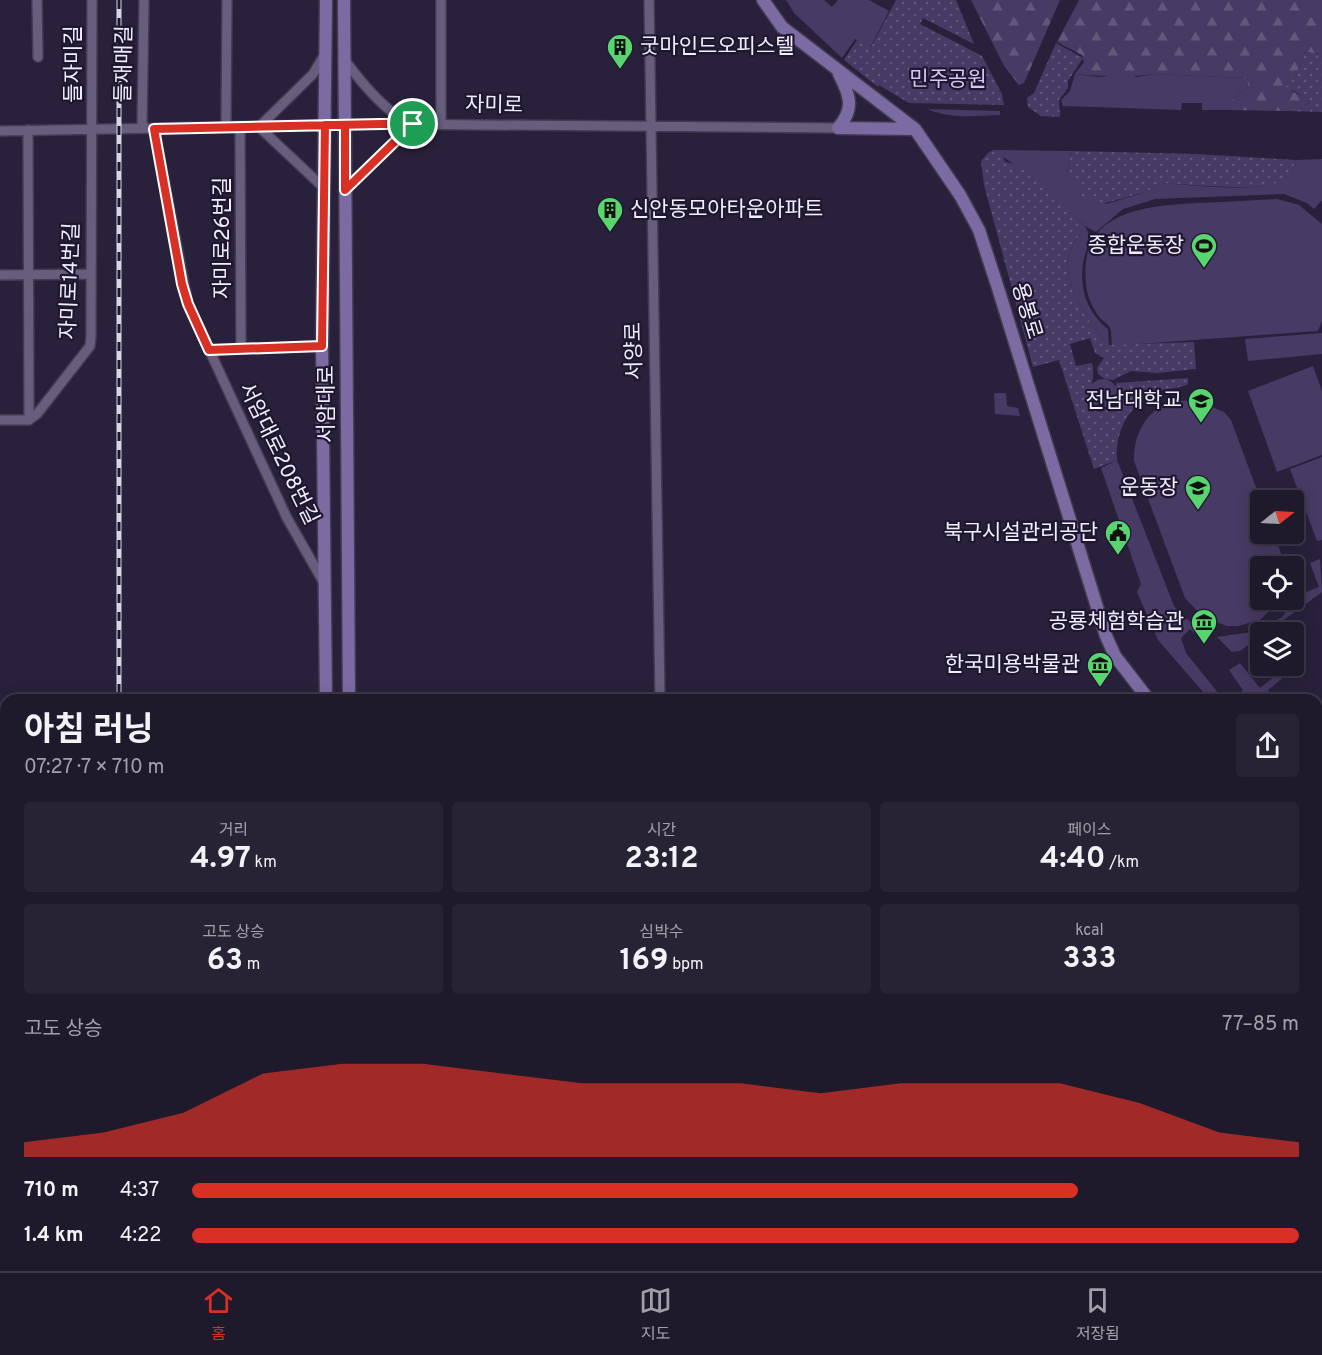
<!DOCTYPE html>
<html lang="ko">
<head>
<meta charset="utf-8">
<style>
	body { margin:0; font-family:Overpass,"Noto Sans KR",sans-serif; background:#272234; color:#f1f3f6; height:100vh; display:flex; flex-direction:column; font-size:22px; white-space:nowrap }
	* { box-sizing:border-box; margin:0 }
	p { font-size:20px; color:#a1a0a9 }
	.icon { flex:none; width:33px; height:33px; fill:none; stroke:currentColor; stroke-width:2; stroke-linecap:round; stroke-linejoin:round }
	.map { position:relative; flex:1; overflow:hidden }
	.panel { position:absolute; left:0px; top:694px; width:1323px; height:578px; display:flex; flex-direction:column; background:#1f192c; border-radius:18px 18px 0 0; box-shadow:0 3px 15px #0003,0 0 0 2px #3c3848 }
	.panel>* { flex:none }
	.needle { width:39px; rotate:72deg }
	.controls { position:absolute; left:1250px; top:490px; display:grid; gap:12px }
	.controls a { display:grid; place-items:center; width:54px; height:54px; border-radius:6px; background:#1f192c; box-shadow:0 3px 15px #0003,0 0 0 2px #3c3848; font-size:30px }
	.pin { position:absolute; display:grid; place-items:center; width:51px; height:51px; color:#fff; margin:-26px; border:3px solid #fff; border-radius:50%; box-shadow:0 2px 6px #0007 }
	.round { display:grid; place-items:center; flex:none; width:63px; height:63px; border-radius:6px; background:#272234 }
	.headline { display:flex; align-items:center; justify-content:space-between; height:102px; padding:0 24px }
	h1 { font-size:33px; font-weight:700; line-height:45px }
	.figures { display:grid; grid-template-columns:repeat(3,1fr); gap:9px; height:102px; padding:6px 24px }
	.figures div { display:grid; align-content:center; border-radius:6px; background:#272234; text-align:center }
	.figures b { font-size:30px; font-weight:700 }
	.figures small { font-size:16px; font-weight:400 }
	.figures p { font-size:16px }
	.chart { height:168px; padding:12px 24px }
	.chart p { display:flex; justify-content:space-between }
	.chart svg { width:100%; height:108px; margin-top:6px; fill:#d93025; opacity:.7 }
	ul { padding:0 24px; list-style:none; font-size:20px }
	li { display:grid; grid-template-columns:96px 72px 1fr; align-items:center; height:45px }
	li i { height:15px; border-radius:8px; background:#d93025 }
	.tabs { display:flex; justify-content:space-around; align-items:center; height:84px; border-top:2px solid #3c3848; background:#1f192c; font-size:16px; color:#a1a0a9 }
	.tabs a { display:grid; justify-items:center; gap:3px }
	.tabs .active { color:#d93025 }
	.map>svg:first-child { display:block }
	.green { fill:#473a64 }
	.forest { fill:url(#forest-firs) }
	.park { fill:url(#park-dots) }
	.lines { fill:none; stroke-linecap:round; stroke-linejoin:round }
	.minor-casing { stroke:#433b51; stroke-width:12 }
	.major-casing { stroke:#433b51; stroke-width:15 }
	.minor { stroke:#665e7c; stroke-width:9 }
	.major { stroke:#7c6ba2; stroke-width:12 }
	.rail-casing { stroke:#d9d5e5; stroke-width:5 }
	.rail { stroke:#1f1730; stroke-width:3; stroke-dasharray:9; stroke-linecap:butt }
	.route-casing { stroke:#fff; stroke-width:12 }
	.route { stroke:#d93025; stroke-width:8 }
	.labels { text-anchor:middle; dominant-baseline:central; stroke-width:4.5; stroke-linejoin:round; paint-order:stroke }
	.poi-label { font-size:21px; fill:#f2eefd; stroke:#1f1730; text-anchor:end }
	.street-label { font-size:21px; fill:#f2eefd; stroke:#1f1730 }
	.park-label { font-size:21px; fill:#d3c7f6; stroke:#1f1730 }
</style>
</head>
<body>
<div class="map">
<svg width="1322" height="1271" viewBox="0 0 1322 1271">
	<defs>
		<pattern id="forest-firs" width="22" height="20" patternUnits="userSpaceOnUse" patternTransform="scale(1.5)"><rect width="22" height="20" fill="#473a64"/><path d="M5 1l3.5 6h-7zM16 11l3.5 6h-7z" fill="#62577b"/></pattern>
		<pattern id="park-dots" width="8" height="8" patternUnits="userSpaceOnUse" patternTransform="scale(1.5)"><rect width="8" height="8" fill="#473a64"/><path d="M2 2h.1M6 6h.1" fill="none" stroke="#62577b" stroke-width="1.8" stroke-linecap="round"/></pattern>
	</defs>
	<rect width="100%" height="100%" fill="#29213b"/>
	<!-- green -->
	<path class="green" d="M 786,0 L 824,0 L 832,7 L 838,0 L 869,0 L 889,11 L 870,48 L 855,39 L 842,58 L 794,13 Z
		M 1075,74 L 1100,77 L 1122,74 L 1138,77 L 1153,74 L 1247,78 L 1248,87 L 1232,100 L 1232,110 L 1202,110 L 1202,103 L 1182,103 L 1181,110 L 1063,106 L 1061,100 L 1070,91 Z
		M 927,109 L 1000,111 L 1000,115 C 975,116 950,119 927,109 Z
		M 994,150 L 1071,151 L 1067,176 L 1106,204 L 1149,191 L 1160,183 C 1192,185 1238,191 1269,185 C 1280,183 1292,170 1296,160 L 1322,159 L 1322,200 L 1314,209 L 1307,203 L 1284,194 L 1155,199 L 1123,209 L 1096,232 L 1085,226 L 1091,238 C 1076,270 1079,306 1108,329 L 1109,345 C 1090,326 1061,282 1069,254 C 1072,244 1080,234 1085,225 L 1034,179 Z
		M 1277,199 L 1299,205 L 1322,224 L 1322,321 L 1318,331 L 1112,346 C 1111,341 1112,332 1110,328 C 1108,324 1103,321 1100,318 C 1093,309 1087,296 1086,284 C 1078,210 1145,206 1198,203 C 1224,202 1251,200 1277,199 Z
		M 1322,333 L 1322,354 L 1248,361 L 1245,339 Z
		M 1313,366 L 1322,391 L 1322,455 L 1277,472 L 1248,391 Z
		M1089 393a14 14 0 1 1 28 0a14 14 0 1 1-28 0Z
		M 994,393 L 1006,393 L 1007,406 L 1018,408 L 1020,416 L 995,414 Z
		M 1196,400 L 1224,412 L 1231,420 L 1261,501 L 1260,534 L 1274,534 L 1286,567 L 1260,567 L 1260,600 L 1280,600 L 1260,620 L 1238,626 L 1227,626 L 1203,617 L 1185,598 L 1134,461 C 1133,436 1146,409 1172,402 C 1179,400 1189,401 1196,400 Z
		M 1322,457 L 1322,540 L 1317,541 L 1290,469 Z
		M 1117,460 L 1174,606 L 1181,615 L 1205,632 L 1197,635 L 1190,629 L 1181,638 L 1186,653 L 1219,694 L 1233,699 L 1243,690 L 1229,670 L 1240,663 L 1260,688 L 1288,666 L 1293,666 L 1293,646 C 1299,669 1285,676 1268,690 L 1276,700 L 1210,700 L 1158,640 L 1137,592 L 1141,584 L 1101,468 Z
		M 1320,559 L 1322,592 L 1266,633 L 1260,633 L 1260,637 L 1240,651 L 1232,652 L 1217,637 L 1259,631 L 1282,617 L 1297,596 L 1319,587 L 1310,563 Z
		M 702,1266 L 827,1266 L 833,1271 L 708,1271 Z"/>
	<!-- forest -->
	<path class="forest" d="M 971,0 L 1060,0 L 1024,83 L 1019,85 L 1004,66 Z
		M 1079,0 L 1322,0 L 1322,54 L 1305,52 L 1295,78 L 1288,81 L 1292,91 L 1311,100 L 1304,107 L 1291,107 L 1288,111 L 1232,110 L 1232,100 L 1248,87 L 1247,78 L 1153,74 C 1132,78 1097,76 1075,74 L 1084,62 L 1082,55 L 1057,42 Z"/>
	<!-- park -->
	<path class="park" d="M 896,0 L 956,0 L 974,44 L 923,18 L 920,24 L 982,56 L 1002,94 L 1004,105 L 909,103 L 879,85 L 878,87 L 844,60 L 857,40 L 871,47 Z
		M 1056,43 L 1083,58 L 1068,81 L 1068,88 L 1059,100 L 1060,117 L 1041,116 L 1028,107 L 1027,98 L 1034,93 Z
		M 1305,52 L 1322,54 L 1322,112 L 1288,111 L 1291,107 L 1304,107 L 1311,101 L 1282,84 L 1283,81 L 1295,78 Z
		M 994,150 L 1003,156 L 1005,162 C 1026,163 1067,209 1085,225 C 1080,234 1072,244 1069,254 C 1061,282 1090,326 1109,345 L 1194,342 L 1196,369 L 1157,373 L 1131,371 L 1113,380 L 1105,379 L 1098,374 L 1097,368 L 1104,358 L 1095,353 L 1090,338 L 1070,344 L 1076,366 L 1092,363 C 1097,382 1084,393 1099,410 L 1108,409 L 1115,403 L 1116,383 L 1188,378 L 1188,384 C 1176,390 1162,388 1151,394 C 1127,408 1115,434 1117,460 L 1094,469 L 1059,360 L 1033,367 L 984,185 L 981,161 L 989,152 Z
		M 1071,151 L 1197,154 L 1296,160 C 1291,172 1286,178 1274,184 C 1259,191 1180,184 1160,183 L 1149,191 L 1098,205 L 1079,194 L 1078,185 L 1067,176 Z
		M 1319,1095 L 1322,1095 L 1320,1187 L 1317,1155 Z"/>
	<g class="lines">
		<!-- minor casing -->
		<g class="minor-casing">
			<path id="minor" d="M 37,0 L 38,57
				M 441,0 L 441,124
				M 649,0 L 660,700
				M 344,59 C 360,81 383,110 408,122
				M 226,127 L 227,0
				M 240,127 L 241,349
				M 259,127 L 313,74 L 325,54
				M 259,127 L 325,189
				M 142,128 L 144,0
				M 154,129 L 188,304 L 287,518 L 324,583
				M 28,130 L 29,420
				M 0,131 L 381,124 L 838,128
				M 345,190 L 413,124
				M 0,275 L 91,274
				M 209,350 L 322,346
				M 0,420 L 29,420 L 37,414 L 90,346 L 91,336 L 92,0
				M 1317,905 L 1317,913
				M 676,1266 L 676,1271
				M 965,1271 L 965,1266"/>
		</g>
		<!-- major casing -->
		<g class="major-casing">
			<path id="major" d="M 344,0 L 349,700
				M 763,0 L 782,27 L 915,129 L 960,195 L 979,230 L 997,285 L 1106,636 L 1115,656 L 1149,700
				M 838,128 L 915,129
				M 838,128 C 855,109 850,95 839,74
				M 326,700 L 322,346 L 326,0
				M 1317,892 L 1322,897
				M 1317,1016 L 1322,1016
				M 334,1266 L 334,1271
				M 355,1266 L 355,1271"/>
		</g>
		<!-- minor -->
		<use href="#minor" class="minor"/>
		<!-- major -->
		<use href="#major" class="major"/>
		<!-- rail casing -->
		<g class="rail-casing">
			<path id="rail" d="M 119,0 L 119,700
				M 117,1271 L 117,1266"/>
		</g>
		<!-- rail -->
		<use href="#rail" class="rail"/>
	</g>
	<g class="lines">
		<!-- route casing -->
		<g class="route-casing">
			<path id="route" d="M 413,124 L 381,124 L 154,129 L 182,284 L 188,304 L 209,350 L 322,346 L 325,125 L 345,125 L 345,190 L 413,124"/>
		</g>
		<!-- route -->
		<use href="#route" class="route"/>
	</g>
	<!-- icons -->
	<defs>
		<g id="building-pin" transform="scale(1.35)"><path d="M0 17L-7.5 6A9.5 9.5 0 1 1 7.5 6Z" fill="#59d56f" stroke="#1f1730"/><path d="M-4-6H4V6H1V3H-1V6H-4ZM-2.5-4.3h1.7v1.8h-1.7ZM.8-4.3h1.7v1.8H.8ZM-2.5-1h1.7V.8h-1.7ZM.8-1h1.7V.8H.8Z" fill="#111"/></g>
		<g id="stadium-pin" transform="scale(1.35)"><path d="M0 17L-7.5 6A9.5 9.5 0 1 1 7.5 6Z" fill="#59d56f" stroke="#1f1730"/><path d="M0-5a6.5 5 0 1 0 0 10a6.5 5 0 1 0 0-10ZM-3.5-1.8h7v3.6h-7Z" fill="#111"/></g>
		<g id="university-pin" transform="scale(1.35)"><path d="M0 17L-7.5 6A9.5 9.5 0 1 1 7.5 6Z" fill="#59d56f" stroke="#1f1730"/><path d="M0-5L7-2L0 1L-7-2ZM-4 1L0 2.5L4 1V4Q0 6-4 4Z" fill="#111"/></g>
		<g id="civic-pin" transform="scale(1.35)"><path d="M0 17L-7.5 6A9.5 9.5 0 1 1 7.5 6Z" fill="#59d56f" stroke="#1f1730"/><path d="M-.6-6.5H3V-4.5H.6V-3L4-1V1h2V6H-6V1h2V-1L-.6-3ZM-1.2 2.5V6h2.4V2.5Z" fill="#111"/></g>
		<g id="museum-pin" transform="scale(1.35)"><path d="M0 17L-7.5 6A9.5 9.5 0 1 1 7.5 6Z" fill="#59d56f" stroke="#1f1730"/><path d="M0-6L6-3V-2H-6V-3ZM-5-1h2V3h-2ZM-1-1h2V3h-2ZM3-1h2V3H3ZM-6 4H6V6H-6Z" fill="#111"/></g>
	</defs>
	<g fill-rule="evenodd">
		<use href="#building-pin" x="620" y="47"/>
		<use href="#building-pin" x="610" y="210"/>
		<use href="#stadium-pin" x="1204" y="246"/>
		<use href="#university-pin" x="1201" y="401"/>
		<use href="#university-pin" x="1198" y="488"/>
		<use href="#civic-pin" x="1118" y="533"/>
		<use href="#museum-pin" x="1204" y="622"/>
		<use href="#museum-pin" x="1100" y="665"/>
	</g>
	<g class="labels">
		<!-- poi labels -->
		<g class="poi-label">
			<text x="640" y="47" text-anchor="start">굿마인드오피스텔</text>
			<text x="630" y="210" text-anchor="start">신안동모아타운아파트</text>
			<text x="1184" y="246">종합운동장</text>
			<text x="1182" y="401">전남대학교</text>
			<text x="1178" y="488">운동장</text>
			<text x="1098" y="533">북구시설관리공단</text>
			<text x="1184" y="622">공룡체험학습관</text>
			<text x="1080" y="665">한국미용박물관</text>
		</g>
		<!-- street labels -->
		<g class="street-label">
			<text transform="translate(74 64) rotate(-90)">들자미길</text>
			<text transform="translate(125 64) rotate(-89)">들재매길</text>
			<text transform="translate(494 106) rotate(1)">자미로</text>
			<text transform="translate(223 238) rotate(-90)">자미로26번길</text>
			<text transform="translate(71 281) rotate(-88)">자미로14번길</text>
			<text transform="translate(1026 311) rotate(73)">용봉로</text>
			<text transform="translate(635 351) rotate(-91)">서양로</text>
			<text transform="translate(327 404) rotate(-90)">서암대로</text>
			<text transform="translate(278 454) rotate(64)">서암대로208번길</text>
		</g>
		<!-- park labels -->
		<g class="park-label">
			<text x="948" y="80">민주공원</text>
		</g>
	</g>
</svg>
<div class="controls">
<a><svg class="needle" viewBox="-14 -14 28 28"><path d="M0-13l5 13h-10z" fill="#e53935"/><path d="M0 13l5-13h-10z" fill="#a1a0a9"/></svg></a>
<a><svg class="icon" aria-label="locate" viewBox="0 0 24 24"><circle cx="12" cy="12" r="6"/><path d="M12 2v4M12 18v4M2 12h4M18 12h4"/></svg></a>
<a><svg class="icon" aria-label="layers" viewBox="0 0 24 24"><path d="M12 4l9 5-9 5-9-5zM3 14l9 5 9-5"/></svg></a>
</div>
<div class="pin" style="left:413px;top:124px;background:#1e9e55"><svg class="icon" aria-label="arrive" viewBox="0 0 24 24"><path d="M6 21V4h12l-3 4 3 4H6"/></svg></div>
<section class="panel">
<div class="headline"><div><h1>아침 러닝</h1><p>07:27 · 7 × 710 m</p></div><a class="round"><svg class="icon" aria-label="share" viewBox="0 0 24 24"><path d="M12 15V3M7 8l5-5 5 5M5 13v7h14v-7"/></svg></a></div>
<div class="figures">
<div><p>거리</p><b>4.97<small> km</small></b></div>
<div><p>시간</p><b>23:12</b></div>
<div><p>페이스</p><b>4:40<small> /km</small></b></div>
</div>
<div class="figures">
<div><p>고도 상승</p><b>63<small> m</small></b></div>
<div><p>심박수</p><b>169<small> bpm</small></b></div>
<div><p>kcal</p><b>333</b></div>
</div>
<div class="chart"><p><span>고도 상승</span>77–85 m</p>
<svg viewBox="0 0 160 44" preserveAspectRatio="none"><path d="M0 44V38L10 34L20 26L30 10L40 6L50 6L60 10L70 14L80 14L90 14L100 18L110 14L120 14L130 14L140 22L150 34L160 38V44z"/></svg>
</div>
<ul>
<li><b>710 m</b>4:37<i style="width:80%"></i></li>
<li><b>1.4 km</b>4:22<i style="width:100%"></i></li>
</ul>
</section>
</div>
<nav class="tabs">
<a class="active"><svg class="icon" aria-label="home" viewBox="0 0 24 24"><path d="M3 11l9-7 9 7M6 9v11h12V9"/></svg>홈</a>
<a><svg class="icon" aria-label="map" viewBox="0 0 24 24"><path d="M3 6l6-2 6 2 6-2v14l-6 2-6-2-6 2zM9 4v14M15 6v14"/></svg>지도</a>
<a><svg class="icon" aria-label="saved" viewBox="0 0 24 24"><path d="M7 4h10v16l-5-4-5 4z"/></svg>저장됨</a>
</nav>
</body>
</html>
